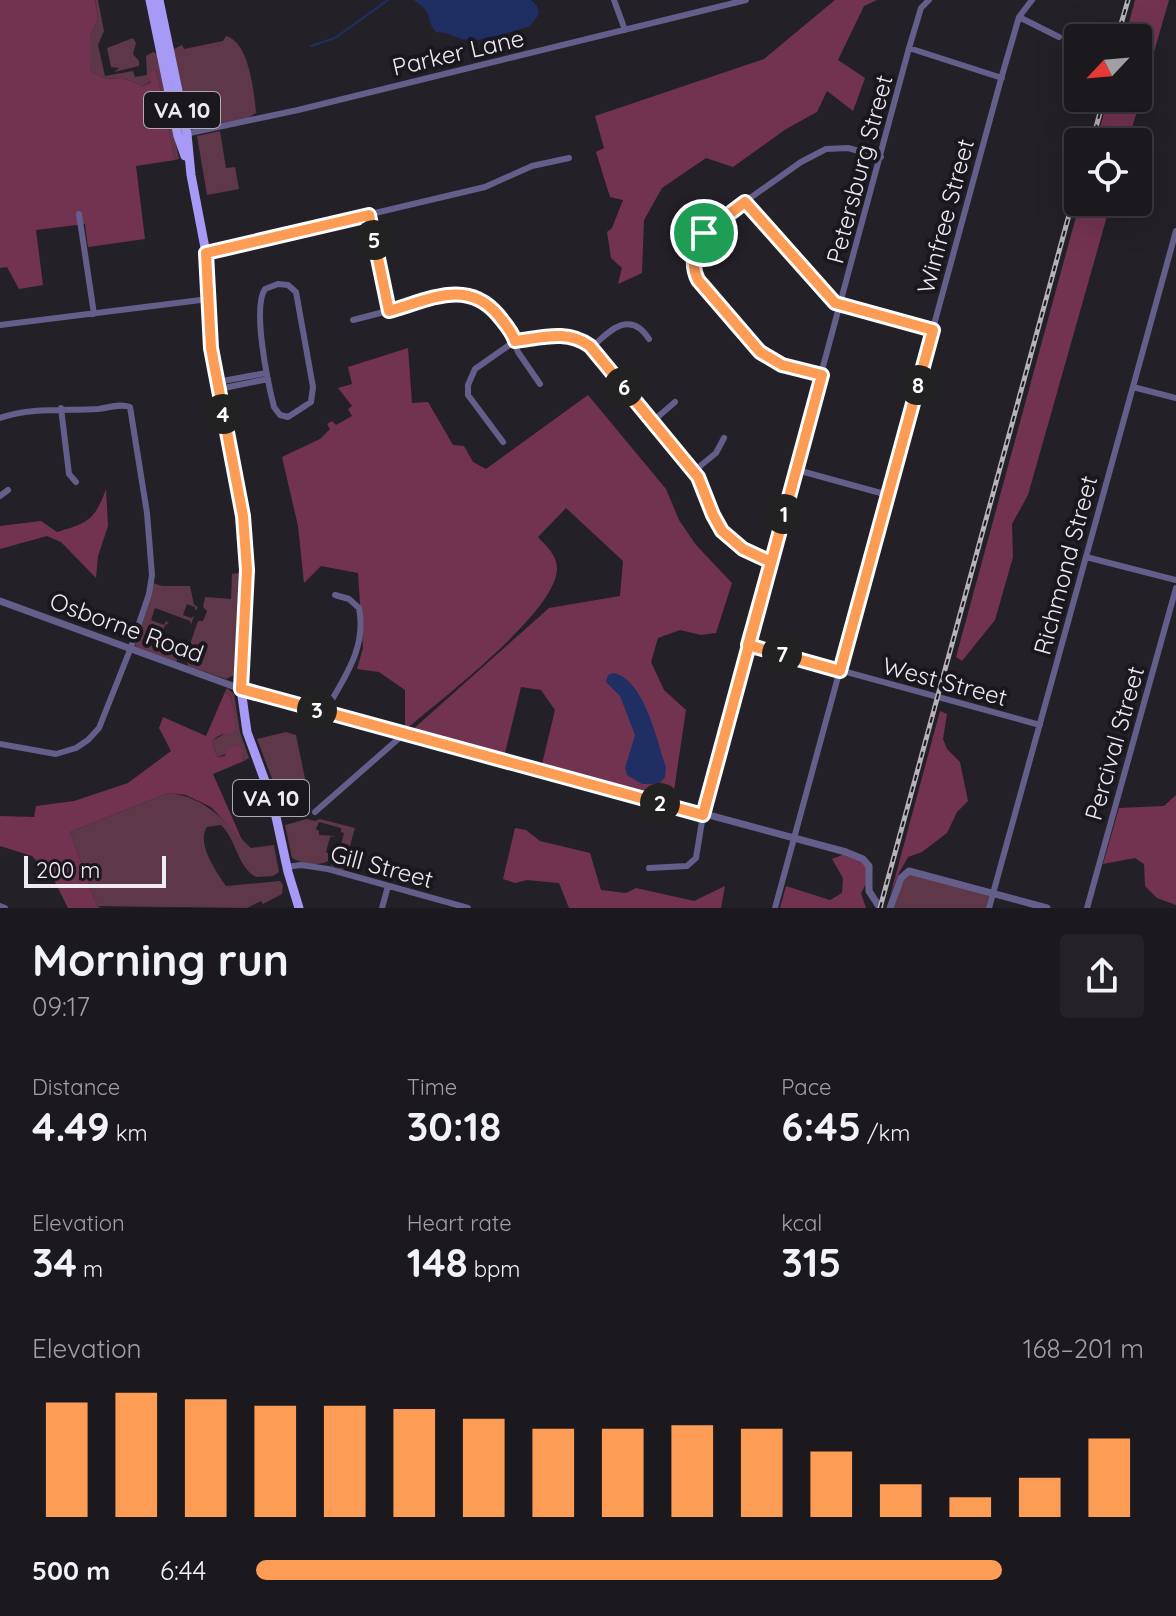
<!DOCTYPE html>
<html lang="en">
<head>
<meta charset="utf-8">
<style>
	body { margin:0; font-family:Quicksand,sans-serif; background:#242127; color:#f1f3f6; height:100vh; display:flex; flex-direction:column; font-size:30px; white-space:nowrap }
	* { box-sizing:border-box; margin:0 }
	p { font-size:26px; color:#a0a0a4 }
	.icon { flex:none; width:44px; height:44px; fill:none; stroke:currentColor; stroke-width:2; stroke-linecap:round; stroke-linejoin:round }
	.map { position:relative; height:908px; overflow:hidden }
	.drawer { display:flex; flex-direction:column; background:#1b181e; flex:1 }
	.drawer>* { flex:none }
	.needle { width:52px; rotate:244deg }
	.controls { position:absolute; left:1064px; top:24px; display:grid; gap:16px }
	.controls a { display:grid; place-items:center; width:88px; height:88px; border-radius:8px; background:#1b181e; box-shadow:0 8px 32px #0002,0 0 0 2px #39373c; font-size:40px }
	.scale { position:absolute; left:24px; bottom:20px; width:142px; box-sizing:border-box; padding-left:8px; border:4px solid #eeebf1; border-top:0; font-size:22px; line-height:28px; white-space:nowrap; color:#eeebf1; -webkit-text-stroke:6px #1b171e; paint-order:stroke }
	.pin { position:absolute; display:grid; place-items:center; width:68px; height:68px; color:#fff; margin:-34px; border:4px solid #fff; border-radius:50%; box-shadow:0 2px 8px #0007 }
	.km { position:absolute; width:40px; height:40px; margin:-20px; border-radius:50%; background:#222; color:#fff; font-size:22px; line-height:40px; text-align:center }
	.round { display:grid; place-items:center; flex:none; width:84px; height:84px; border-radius:8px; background:#242127 }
	.head { display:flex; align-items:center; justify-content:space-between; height:136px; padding:0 32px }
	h1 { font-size:44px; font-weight:700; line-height:60px }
	.metrics { display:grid; grid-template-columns:repeat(3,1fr); gap:12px; height:136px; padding:8px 32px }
	.metrics div { display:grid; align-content:center }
	.metrics b { font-size:40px; font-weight:700 }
	.metrics small { font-size:22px; font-weight:400 }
	.metrics p { font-size:22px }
	.chart { height:224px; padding:16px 32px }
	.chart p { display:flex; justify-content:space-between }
	.chart svg { width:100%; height:144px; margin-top:8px; stroke:#fd9c55; stroke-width:6 }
	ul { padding:0 32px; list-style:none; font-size:26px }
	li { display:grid; grid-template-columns:128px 96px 1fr; align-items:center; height:60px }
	li i { height:20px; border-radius:10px; background:#fd9c55 }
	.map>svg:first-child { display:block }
	.green { fill:#5e3748 }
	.forest { fill:#723351 }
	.water { fill:#1f2f64 }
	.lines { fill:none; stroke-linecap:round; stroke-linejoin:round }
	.stream { stroke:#1f2f64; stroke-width:2 }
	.minor { stroke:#645e8b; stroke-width:6 }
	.tertiary { stroke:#645e8b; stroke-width:7 }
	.primary { stroke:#a79af7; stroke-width:9 }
	.rail-casing { stroke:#b5b2b8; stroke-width:5 }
	.rail { stroke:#1b171e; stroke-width:2; stroke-dasharray:6; stroke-linecap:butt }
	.route-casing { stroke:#fff; stroke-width:16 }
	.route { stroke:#fd9c55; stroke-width:10 }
	.labels { text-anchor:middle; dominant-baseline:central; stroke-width:8; stroke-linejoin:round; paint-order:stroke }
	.shield { fill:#1b171e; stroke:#afabb2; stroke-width:2 }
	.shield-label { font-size:22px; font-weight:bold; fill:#eeebf1 }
	.street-label { font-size:24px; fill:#eeebf1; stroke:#1b171e }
</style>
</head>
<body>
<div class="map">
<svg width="1176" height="908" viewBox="0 0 1176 908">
	<rect width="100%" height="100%" fill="#242028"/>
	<!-- green -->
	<path class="green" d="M 95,0 L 98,0 L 104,31 L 98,45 L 105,76 L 133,71 L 135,77 L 147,75 L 146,56 L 153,52 L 158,54 L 179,159 L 175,160 L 156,69 L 151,71 L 151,81 L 143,86 L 123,78 L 107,79 L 90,71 L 90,36 L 98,19 Z
		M 226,36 C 249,41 254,92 256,113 L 248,118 L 194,128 L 190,127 L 172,50 L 182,45 L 184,49 L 223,41 Z
		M 133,38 L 136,43 L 133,54 L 139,61 L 139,66 L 114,72 L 119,68 L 111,67 L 107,48 Z
		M 220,131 L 226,168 L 235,167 L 239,189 L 207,195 L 197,136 Z
		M 239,573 L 234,675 L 226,679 L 188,666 L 186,656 L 190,656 L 192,650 L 189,647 L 198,621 L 203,621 L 207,611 L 203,607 L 205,597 L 231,599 L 232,574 Z
		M 153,583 L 162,586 L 190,586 L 194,605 L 198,607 L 195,611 L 195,607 L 187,604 L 183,615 L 191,618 L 194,616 L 191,625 L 190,621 L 155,608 L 151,620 L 164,625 L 166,621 L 169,623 L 165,625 L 161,637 L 163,639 L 145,634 L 142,642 L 163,650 L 166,645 L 167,649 L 179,653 L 182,650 L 176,662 L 135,647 Z
		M 227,688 L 234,694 L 240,732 L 249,758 L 244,761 L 243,754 L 227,754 L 217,757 L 212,741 L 227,732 L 234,723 L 231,697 L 225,692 Z
		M 286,732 L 296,735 L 307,788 L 279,797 L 257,739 Z
		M 168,793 C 208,797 224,822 251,848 L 274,845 L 279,872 L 273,876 L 256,877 C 237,867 237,840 221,825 L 207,827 C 196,843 216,871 226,886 L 280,881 L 283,885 L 282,894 L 263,904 L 261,901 L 247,908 L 97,906 L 70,832 Z
		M 307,819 L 315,821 L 320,819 L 355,828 L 343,870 L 331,866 L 334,855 L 339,853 L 344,833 L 341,832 L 341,828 L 319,822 L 316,829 L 319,831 L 319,835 L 335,836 L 330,837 L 326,852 L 329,854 L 328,861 C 319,867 300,863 292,858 L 285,825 Z
		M 909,871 L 989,896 L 986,908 L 889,908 L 902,875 Z"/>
	<!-- forest -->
	<path class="forest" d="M 0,0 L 95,0 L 98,19 L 90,36 L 90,71 L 107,79 L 123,78 L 143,86 L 151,82 L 151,71 L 156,69 L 175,160 L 136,166 L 145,239 L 88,247 L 85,224 L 36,230 L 43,285 L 19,289 L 7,267 L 0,268 Z
		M 835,0 L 877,0 L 864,6 L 838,60 L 865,78 L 853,111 L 827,91 L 817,112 L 786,129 L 733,167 L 706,158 L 662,188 L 644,220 L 642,273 L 618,284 L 622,268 L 611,258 L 607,232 L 612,228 L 623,200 L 610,197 L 596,152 L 604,148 L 595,116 L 764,59 Z
		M 1135,0 L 1169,0 L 1128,142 L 1096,142 L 1108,98 L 1138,98 L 1138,38 L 1125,38 Z
		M 1080,202 L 1111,202 L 1028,495 L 1012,524 L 1013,557 L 995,620 L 962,661 L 956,657 Z
		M 408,348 L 412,403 L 428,402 L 453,445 L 464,446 L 473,462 L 486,469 L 588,395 L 666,489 L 679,520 L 696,545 L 732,583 L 716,633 L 701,635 L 680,630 L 658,638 L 651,662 L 664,690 L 686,710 L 672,804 L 541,768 L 555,710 L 541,690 L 521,687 L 504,757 L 411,731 L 549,608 L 620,596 L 623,561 L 566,508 L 538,537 C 546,546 557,555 557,568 C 558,611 439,701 405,730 L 405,690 L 379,672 L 357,669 L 363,648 L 358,573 L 321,566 L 304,583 L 298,526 L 282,457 L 320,439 L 330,429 L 327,424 L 332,421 L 336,425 L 352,416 L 348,409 L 352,406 L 338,388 L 352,384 L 348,367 Z
		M 106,489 L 108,526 L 98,556 L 96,578 L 61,542 L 47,536 L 0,549 L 0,526 L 41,521 L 57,532 C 88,523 95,520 106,489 Z
		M 225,692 L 231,697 L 236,729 L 234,732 C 225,734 220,733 212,741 L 217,757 L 225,756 L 228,748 L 238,745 L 242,749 L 244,761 L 213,774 L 242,840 L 211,807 L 186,795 L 168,793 L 70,832 L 97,906 L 101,908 L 68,908 L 53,878 L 32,856 L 0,846 L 0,816 L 34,817 L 36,806 L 74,801 L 128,783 L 171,751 L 159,728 L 163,717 L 206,736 Z
		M 940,711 L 947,714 L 943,739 L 947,749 L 960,762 L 968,801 L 957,812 L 947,833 L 922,852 L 908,857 L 899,873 L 890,896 Z
		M 1176,795 L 1176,905 L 1157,898 L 1145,886 L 1144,864 L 1135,858 L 1103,864 L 1119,808 L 1164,806 Z
		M 515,828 L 526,830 L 540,841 L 590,853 L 601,890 L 626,893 L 636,888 L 694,901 L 725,886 L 721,908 L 569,908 L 559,883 L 527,880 L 515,883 L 503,879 Z
		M 845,854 L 867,865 L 866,884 L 861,893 L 866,908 L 780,908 L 786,886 L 830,900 L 842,893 L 843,878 L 832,859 Z"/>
	<!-- water -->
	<path class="water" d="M 413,0 L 531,0 L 537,6 L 539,14 L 530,26 C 511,31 486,42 467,40 C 455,39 451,32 436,32 C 425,20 435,13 413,0 Z
		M 613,673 C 644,678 657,741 666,767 L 665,777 L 659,784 L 642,784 L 627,775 L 625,768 L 635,735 L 620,696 L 606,682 L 608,675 Z"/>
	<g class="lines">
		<!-- stream -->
		<path class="stream" d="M 311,46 L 335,38 L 388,0"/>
		<!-- minor -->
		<path class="minor" d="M 614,0 L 625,30
			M 1019,17 L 1059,37
			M 909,48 L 1002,78
			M 185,134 L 298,110 L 746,0
			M 745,202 L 835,303 L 933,330
			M 79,214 L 94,314
			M 369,215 L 389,311
			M 206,253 L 485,187 L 532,166 L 569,158
			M 278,284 L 288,285 L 296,292 L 313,387 L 311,402 L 288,417 L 280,415 L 274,407 C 268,383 252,308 265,289 Z
			M 353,320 L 454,294 L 473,295 L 488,303 L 509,329 L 518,352 L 540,384
			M 0,325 L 209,299
			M 591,348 C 609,331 630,309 649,339
			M 822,375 L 782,365 L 760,352 L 698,280 C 688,261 698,240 712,225 L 801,162 L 826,149 L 848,148 L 881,157
			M 217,382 L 266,373
			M 1133,387 L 1176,398
			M 219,389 L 268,379
			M 61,408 L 69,474 L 76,482
			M 0,418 C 32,407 65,411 98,409 C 109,408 119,403 130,407 L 147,513 L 152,575 L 149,594 L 130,650 L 99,728 L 88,740 L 76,748 L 56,754 L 0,744
			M 653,421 L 675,402
			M 503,442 L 468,395 L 468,385 L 475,369 L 515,341 L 564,334 L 580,339 L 590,346 L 694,471 L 722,531 L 743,549 L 771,562
			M 797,470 L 888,495
			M 694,471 L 716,453 L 724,438
			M 0,496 L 8,490
			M 1086,557 L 1176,580
			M 748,645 L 1040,725
			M 325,712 C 343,679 367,649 359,608 L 349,599 L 335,595
			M 315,812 L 405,733
			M 286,867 L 301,865 L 328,869 L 468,908
			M 649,868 L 687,866 L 696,858 L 703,815 L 730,711 L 909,48 L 921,8 L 929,0
			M 0,906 L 5,908
			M 382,908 L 388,886
			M 775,908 L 1001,79 L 1019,17 L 1032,0
			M 989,908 L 1176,231
			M 1087,908 L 1176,588"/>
		<!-- tertiary -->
		<path class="tertiary" d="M 0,601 L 241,689 L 846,852 L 863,859 L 869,866 L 869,891 L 880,908
			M 890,908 L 901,878 L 909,871 L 1047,908"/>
		<!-- primary -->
		<path class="primary" d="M 150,0 L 178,136 L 185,156
			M 159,0 L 187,134 L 191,175 L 206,253 L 211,348 L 243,516 L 247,570 L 241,689 L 247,732 L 273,803 L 288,872 L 299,908"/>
		<!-- rail casing -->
		<g class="rail-casing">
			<path id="rail" d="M 1117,38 L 1128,0
				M 1092,142 L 1104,98
				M 880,908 L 1078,182"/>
		</g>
		<!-- rail -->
		<use href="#rail" class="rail"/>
	</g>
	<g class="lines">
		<!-- route casing -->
		<g class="route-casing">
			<path id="route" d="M 704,233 C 695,247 690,264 698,280 L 760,352 L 782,365 L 822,375 C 783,522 742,668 703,815 L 241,689 L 247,570 L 243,516 L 211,348 L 206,253 L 369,215 L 389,311 C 429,300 467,278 498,315 C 505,324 512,331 515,341 C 541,338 567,329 590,346 L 698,477 L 713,515 L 722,531 L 743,549 L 771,562 L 748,645 L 840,671 L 933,330 L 835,303 L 745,202 L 704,233"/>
		</g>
		<!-- route -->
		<use href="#route" class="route"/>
	</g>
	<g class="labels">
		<!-- shield labels -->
		<g class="shield">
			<rect x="144" y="92" width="76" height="36" rx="6"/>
			<rect x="233" y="780" width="76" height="36" rx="6"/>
		</g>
		<g class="shield-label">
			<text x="182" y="110">VA 10</text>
			<text x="271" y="798">VA 10</text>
		</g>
		<!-- street labels -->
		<g class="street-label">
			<text transform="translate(458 52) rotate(-13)">Parker Lane</text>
			<text transform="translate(859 169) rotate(-75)">Petersburg Street</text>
			<text transform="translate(945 216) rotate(-75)">Winfree Street</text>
			<text transform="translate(1065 565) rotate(-75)">Richmond Street</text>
			<text transform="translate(127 627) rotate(20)">Osborne Road</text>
			<text transform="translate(945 681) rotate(15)">West Street</text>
			<text transform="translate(1114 743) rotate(-74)">Percival Street</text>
			<text transform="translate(382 866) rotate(15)">Gill Street</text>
		</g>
	</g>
</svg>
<div class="controls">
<a><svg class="needle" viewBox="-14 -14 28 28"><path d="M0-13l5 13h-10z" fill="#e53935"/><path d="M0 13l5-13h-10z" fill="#a0a0a4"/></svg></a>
<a><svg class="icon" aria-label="locate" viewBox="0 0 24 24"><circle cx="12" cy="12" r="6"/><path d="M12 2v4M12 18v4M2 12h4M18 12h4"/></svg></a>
</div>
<div class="scale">200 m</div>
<div class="pin" style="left:704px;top:233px;background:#1e9e55"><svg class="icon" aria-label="arrive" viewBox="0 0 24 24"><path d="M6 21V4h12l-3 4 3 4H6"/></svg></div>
<b class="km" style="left:784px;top:514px">1</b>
<b class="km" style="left:660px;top:803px">2</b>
<b class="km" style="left:317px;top:710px">3</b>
<b class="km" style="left:223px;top:414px">4</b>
<b class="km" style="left:374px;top:240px">5</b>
<b class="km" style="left:624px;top:387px">6</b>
<b class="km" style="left:782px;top:654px">7</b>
<b class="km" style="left:918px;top:385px">8</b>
</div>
<section class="drawer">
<div class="head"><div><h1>Morning run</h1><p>09:17</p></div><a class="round"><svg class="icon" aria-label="share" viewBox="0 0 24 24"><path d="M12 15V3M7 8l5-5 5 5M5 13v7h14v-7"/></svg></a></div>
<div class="metrics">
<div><p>Distance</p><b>4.49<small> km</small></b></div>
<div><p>Time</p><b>30:18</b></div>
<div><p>Pace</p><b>6:45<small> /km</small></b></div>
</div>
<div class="metrics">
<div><p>Elevation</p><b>34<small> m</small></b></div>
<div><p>Heart rate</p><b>148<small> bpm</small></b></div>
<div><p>kcal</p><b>315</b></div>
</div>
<div class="chart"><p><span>Elevation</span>168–201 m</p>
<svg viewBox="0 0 160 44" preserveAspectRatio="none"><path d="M5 44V9M15 44V6M25 44V8M35 44V10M45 44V10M55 44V11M65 44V14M75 44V17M85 44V17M95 44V16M105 44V17M115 44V24M125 44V34M135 44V38M145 44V32M155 44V20"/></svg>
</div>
<ul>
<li><b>500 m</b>6:44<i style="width:84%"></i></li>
</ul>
</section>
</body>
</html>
